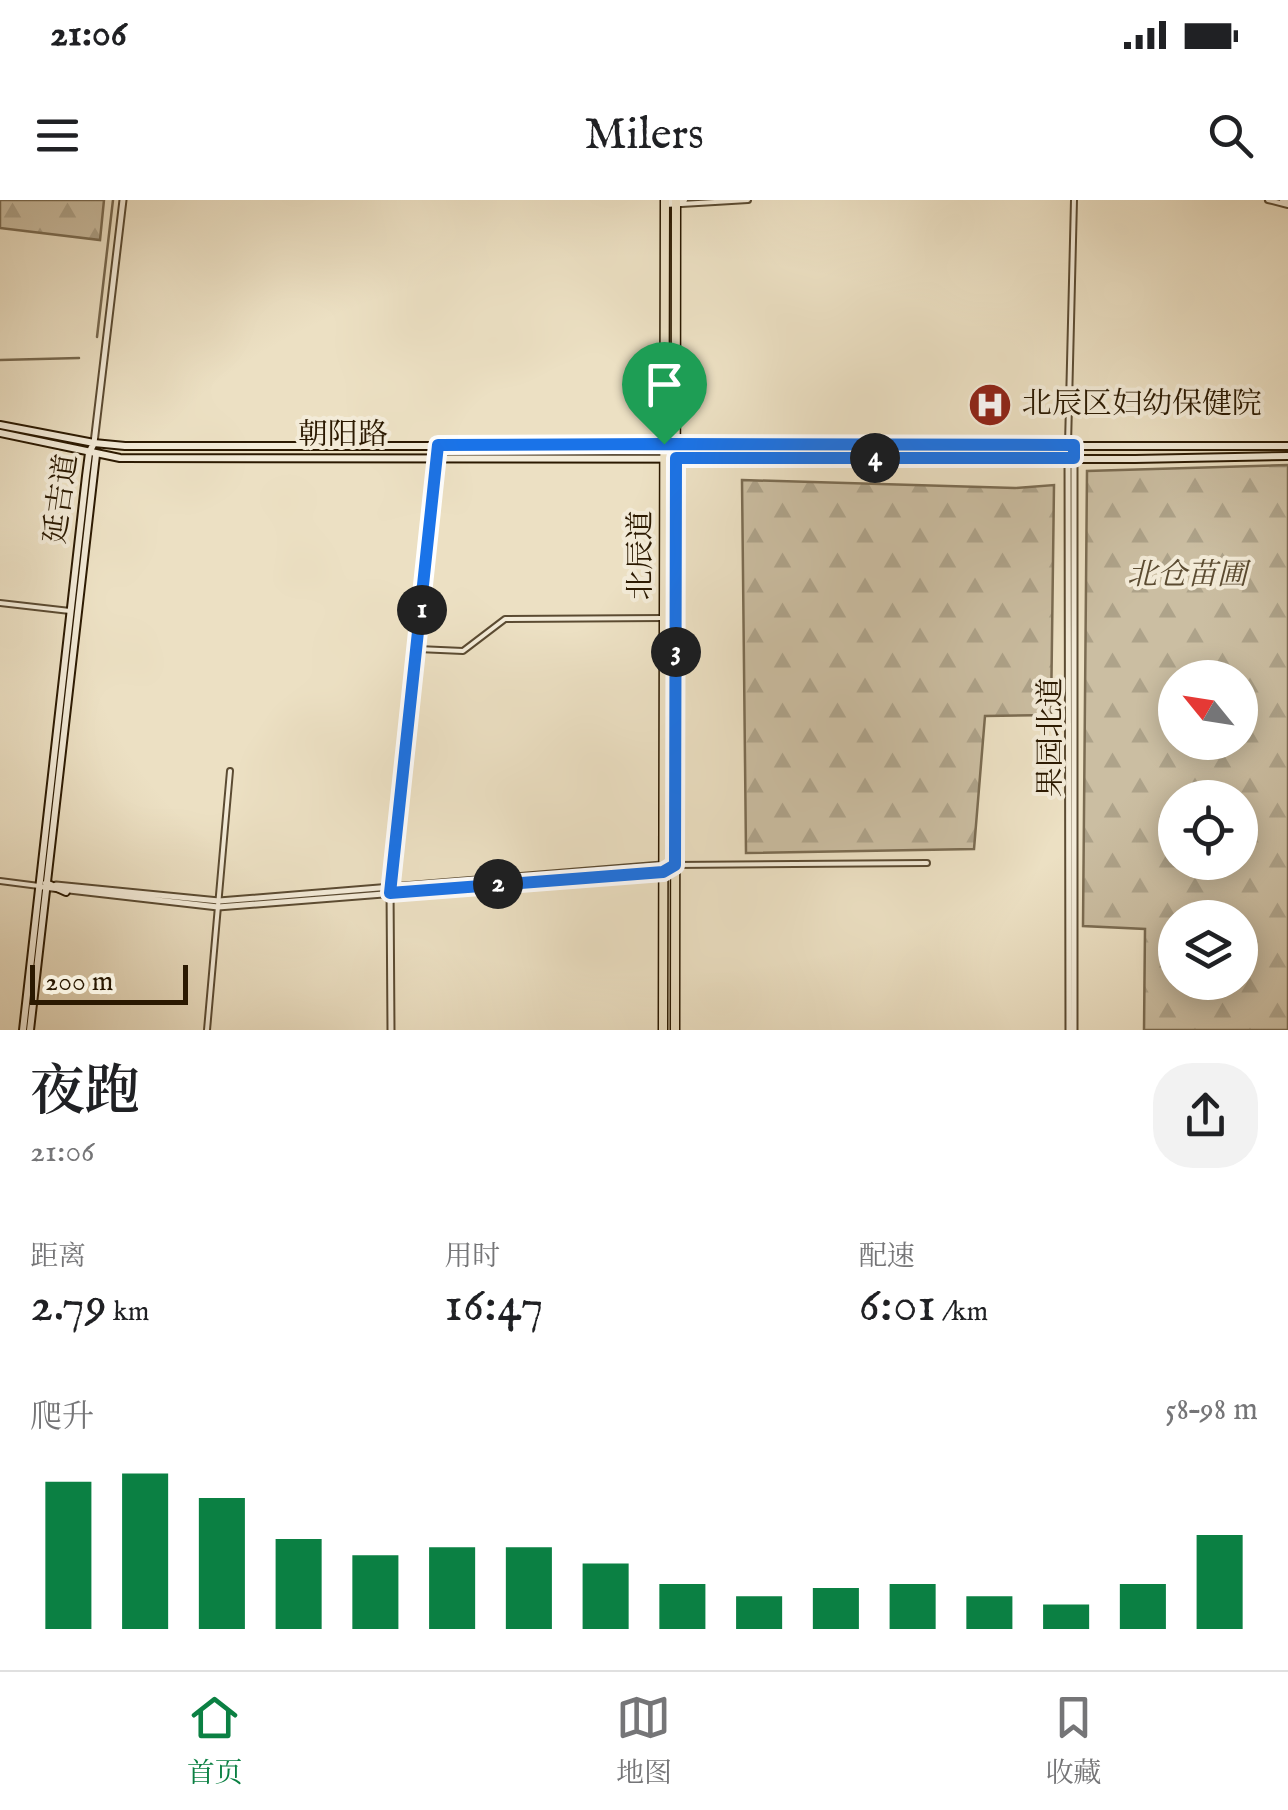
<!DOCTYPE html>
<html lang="zh">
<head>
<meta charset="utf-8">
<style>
	body { margin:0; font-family:"IM FELL English","Noto Serif SC",serif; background:#f2f2f2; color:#202124; height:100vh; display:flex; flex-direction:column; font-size:38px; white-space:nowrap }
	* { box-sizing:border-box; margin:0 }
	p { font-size:32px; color:#757577 }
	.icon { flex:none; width:55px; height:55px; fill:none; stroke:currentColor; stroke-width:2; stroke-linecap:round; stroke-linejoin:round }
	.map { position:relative; height:830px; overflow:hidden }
	.sheet { display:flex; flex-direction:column; background:#fff; flex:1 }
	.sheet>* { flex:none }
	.needle { width:65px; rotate:300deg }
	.buttons { position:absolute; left:1158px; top:460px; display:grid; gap:20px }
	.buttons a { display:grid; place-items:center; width:100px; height:100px; border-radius:50%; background:#fff; box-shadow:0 5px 25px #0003; font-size:50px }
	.scale { position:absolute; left:30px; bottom:25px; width:158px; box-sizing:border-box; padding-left:10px; border:5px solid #2b1901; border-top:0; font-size:28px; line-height:35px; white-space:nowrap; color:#2b1901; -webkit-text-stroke:8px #f3ebd8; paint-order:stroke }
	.pin { position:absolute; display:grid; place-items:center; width:85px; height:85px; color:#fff; margin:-102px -42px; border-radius:50% 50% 50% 0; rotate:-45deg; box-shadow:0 0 10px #0007 }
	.pin .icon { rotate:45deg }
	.km { position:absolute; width:50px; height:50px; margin:-25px; border-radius:50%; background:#222; color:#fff; font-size:28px; line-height:50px; text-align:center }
	.round { display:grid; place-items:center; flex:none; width:105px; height:105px; border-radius:40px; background:#f2f2f2 }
	.headline { display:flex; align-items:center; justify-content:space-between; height:170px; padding:0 30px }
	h1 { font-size:55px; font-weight:600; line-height:75px }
	.stats { display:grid; grid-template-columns:repeat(3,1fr); gap:15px; height:170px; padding:10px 30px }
	.stats div { display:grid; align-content:center }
	.stats b { font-size:50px; font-weight:600 }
	.stats small { font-size:28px; font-weight:400 }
	.stats p { font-size:28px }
	.chart { height:280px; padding:20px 30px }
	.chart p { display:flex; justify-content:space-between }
	.chart svg { width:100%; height:180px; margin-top:10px; stroke:#0b8043; stroke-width:6 }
	.status { display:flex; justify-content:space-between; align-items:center; height:70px; padding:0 50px; background:#fff; direction:ltr }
	.status svg { height:28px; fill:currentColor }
	header { display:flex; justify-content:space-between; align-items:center; height:130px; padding:0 30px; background:#fff; font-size:45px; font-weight:600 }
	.tabs { display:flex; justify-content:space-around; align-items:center; height:140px; border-top:2px solid #e0e0e0; background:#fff; font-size:28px; color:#757577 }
	.tabs a { display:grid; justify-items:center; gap:5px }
	.tabs .current { color:#0b8043 }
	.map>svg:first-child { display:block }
	.forest { fill:url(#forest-firs); stroke:#7b6c52; stroke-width:2.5; fill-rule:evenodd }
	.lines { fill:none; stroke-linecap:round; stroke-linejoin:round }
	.stream { stroke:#77684e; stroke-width:2.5 }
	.minor-casing { stroke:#5b4b32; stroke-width:8 }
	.tertiary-casing { stroke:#5b4b32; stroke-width:9 }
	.secondary-casing { stroke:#2b1901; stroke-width:10 }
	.primary-casing { stroke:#2b1901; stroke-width:11 }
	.minor { stroke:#f3ebd8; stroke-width:4 }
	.tertiary { stroke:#f3ebd8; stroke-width:5 }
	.secondary { stroke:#f3ebd8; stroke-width:6 }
	.primary { stroke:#ece0c3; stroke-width:8 }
	.route-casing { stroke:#fff; stroke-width:20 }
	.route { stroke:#1a73e8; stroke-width:12 }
	.labels { text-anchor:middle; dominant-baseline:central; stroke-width:8; stroke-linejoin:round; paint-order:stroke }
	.poi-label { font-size:30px; fill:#2b1901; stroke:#f3ebd8; text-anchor:start }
	.street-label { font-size:30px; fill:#2b1901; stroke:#f3ebd8 }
	.park-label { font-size:30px; font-style:italic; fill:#5b4b31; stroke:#f3ebd8 }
</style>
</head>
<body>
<div class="status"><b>21:06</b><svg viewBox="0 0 49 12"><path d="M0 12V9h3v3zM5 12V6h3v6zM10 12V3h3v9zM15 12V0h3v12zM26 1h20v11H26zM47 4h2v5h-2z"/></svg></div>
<header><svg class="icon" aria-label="menu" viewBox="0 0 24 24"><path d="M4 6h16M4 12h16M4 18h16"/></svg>Milers<svg class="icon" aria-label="search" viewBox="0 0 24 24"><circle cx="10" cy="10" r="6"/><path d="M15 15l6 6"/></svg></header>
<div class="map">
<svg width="1288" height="830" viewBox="0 0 1288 830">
	<defs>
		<pattern id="forest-firs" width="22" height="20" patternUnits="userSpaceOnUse" patternTransform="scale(2.5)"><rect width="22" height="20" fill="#cbbea2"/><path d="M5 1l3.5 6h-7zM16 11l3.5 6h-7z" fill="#aea38a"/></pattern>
	</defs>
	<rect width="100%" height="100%" fill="#ece0c3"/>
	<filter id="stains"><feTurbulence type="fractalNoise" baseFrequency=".002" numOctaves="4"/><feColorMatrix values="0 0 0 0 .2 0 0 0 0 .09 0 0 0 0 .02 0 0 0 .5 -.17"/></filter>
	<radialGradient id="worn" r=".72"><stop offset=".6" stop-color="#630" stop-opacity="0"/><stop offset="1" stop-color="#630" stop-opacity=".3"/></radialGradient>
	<!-- forest -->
	<path class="forest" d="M 0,0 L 104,0 L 100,40 L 0,28 Z
		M 1288,265 L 1288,830 L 1144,830 L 1145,729 L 1083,726 L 1087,271 ZM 1175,478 L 1240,478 L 1240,542 L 1175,542 ZM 1175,598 L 1240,598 L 1240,662 L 1175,662 ZM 1175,718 L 1240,718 L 1240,782 L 1175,782 Z
		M 742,280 L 1015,288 L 1054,285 L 1051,515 L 985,516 L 974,649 L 746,653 Z"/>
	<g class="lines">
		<!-- stream -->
		<path class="stream" d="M 97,137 L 113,0
			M 0,160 L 79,158"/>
		<!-- minor casing -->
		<g class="minor-casing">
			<path id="minor" d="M 1268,0 L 1288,5
				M 1282,0 L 1288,1
				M 665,2 L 685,0
				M 665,5 L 748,0
				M 1068,245 L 1074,0
				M 0,403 L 70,411
				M 418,449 L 463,451 L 505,419 L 662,418
				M 675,665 L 927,663
				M 0,681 L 39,686
				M 207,830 L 230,571"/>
		</g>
		<!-- tertiary casing -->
		<g class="tertiary-casing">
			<path id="tertiary" d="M 94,243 L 123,0
				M 1068,245 L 1069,830
				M 1074,245 L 1074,830
				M 56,685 L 219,701 L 662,665
				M 43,687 L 218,707 L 663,672 L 675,665
				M 391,830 L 390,687 L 438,245"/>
		</g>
		<!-- secondary casing -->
		<g class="secondary-casing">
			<path id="secondary" d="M 0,225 L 94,243 L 125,246 L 1288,246
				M 0,233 L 120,258 L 1135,259 L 1288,256
				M 46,683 L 66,692
				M 23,830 L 86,276 L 89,253 L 94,243
				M 30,830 L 96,255"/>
		</g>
		<!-- primary casing -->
		<g class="primary-casing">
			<path id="primary" d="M 663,830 L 665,0
				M 675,830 L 676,0"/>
		</g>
		<!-- minor -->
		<use href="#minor" class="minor"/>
		<!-- tertiary -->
		<use href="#tertiary" class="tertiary"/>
		<!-- secondary -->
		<use href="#secondary" class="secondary"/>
		<!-- primary -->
		<use href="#primary" class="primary"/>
	</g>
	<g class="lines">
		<!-- route casing -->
		<g class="route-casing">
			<path id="route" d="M 664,244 L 1074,245 L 1074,258 L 676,258 L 675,665 L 663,672 L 390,693 L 438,245 Z"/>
		</g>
		<!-- route -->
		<use href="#route" class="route"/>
	</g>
	<!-- icons -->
	<defs>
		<g id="hospital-disc" transform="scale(2.25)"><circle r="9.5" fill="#8f2418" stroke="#f3ebd8"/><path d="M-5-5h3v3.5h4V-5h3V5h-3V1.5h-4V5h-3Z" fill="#fff"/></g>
	</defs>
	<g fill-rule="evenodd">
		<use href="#hospital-disc" x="990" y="205"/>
	</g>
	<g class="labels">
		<!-- poi labels -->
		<g class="poi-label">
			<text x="1022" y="205">北辰区妇幼保健院</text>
		</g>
		<!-- street labels -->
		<g class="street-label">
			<text x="343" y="236">朝阳路</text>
			<text transform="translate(62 299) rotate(-82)">延吉道</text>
			<text transform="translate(642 355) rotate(-90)">北辰道</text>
			<text transform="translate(1052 537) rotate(-90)">果园北道</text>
		</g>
		<!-- park labels -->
		<g class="park-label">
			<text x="1187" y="376">北仓苗圃</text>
		</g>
	</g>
	<rect width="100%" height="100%" filter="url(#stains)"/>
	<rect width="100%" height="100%" fill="url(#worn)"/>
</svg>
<div class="buttons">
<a><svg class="needle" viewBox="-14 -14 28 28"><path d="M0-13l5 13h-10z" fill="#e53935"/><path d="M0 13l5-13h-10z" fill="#757577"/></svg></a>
<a><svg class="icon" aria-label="locate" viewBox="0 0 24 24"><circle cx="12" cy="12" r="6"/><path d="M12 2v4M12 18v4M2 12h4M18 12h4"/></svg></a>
<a><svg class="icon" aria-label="layers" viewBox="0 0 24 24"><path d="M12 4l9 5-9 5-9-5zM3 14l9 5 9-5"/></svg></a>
</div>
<div class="scale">200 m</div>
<div class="pin" style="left:664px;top:244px;background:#1e9e55"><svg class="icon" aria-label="arrive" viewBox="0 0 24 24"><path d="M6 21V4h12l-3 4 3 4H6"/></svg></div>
<b class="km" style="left:422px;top:410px">1</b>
<b class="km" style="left:498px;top:684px">2</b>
<b class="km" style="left:676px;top:452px">3</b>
<b class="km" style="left:875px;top:258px">4</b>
</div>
<section class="sheet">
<div class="headline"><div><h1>夜跑</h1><p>21:06</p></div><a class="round"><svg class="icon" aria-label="share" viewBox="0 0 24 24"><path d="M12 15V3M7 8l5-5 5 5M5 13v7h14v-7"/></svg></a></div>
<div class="stats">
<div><p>距离</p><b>2.79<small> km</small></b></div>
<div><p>用时</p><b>16:47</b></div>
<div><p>配速</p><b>6:01<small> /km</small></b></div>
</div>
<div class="chart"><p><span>爬升</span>58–98 m</p>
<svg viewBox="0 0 160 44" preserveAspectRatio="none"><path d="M5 44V8M15 44V6M25 44V12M35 44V22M45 44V26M55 44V24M65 44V24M75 44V28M85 44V33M95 44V36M105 44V34M115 44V33M125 44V36M135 44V38M145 44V33M155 44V21"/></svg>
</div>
</section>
<nav class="tabs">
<a class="current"><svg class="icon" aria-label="home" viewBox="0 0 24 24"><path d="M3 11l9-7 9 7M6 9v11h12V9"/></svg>首页</a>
<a><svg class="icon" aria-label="map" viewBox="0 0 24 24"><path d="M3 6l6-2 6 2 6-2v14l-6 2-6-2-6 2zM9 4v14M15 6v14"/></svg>地图</a>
<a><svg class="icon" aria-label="saved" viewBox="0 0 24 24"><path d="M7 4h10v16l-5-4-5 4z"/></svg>收藏</a>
</nav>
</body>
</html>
